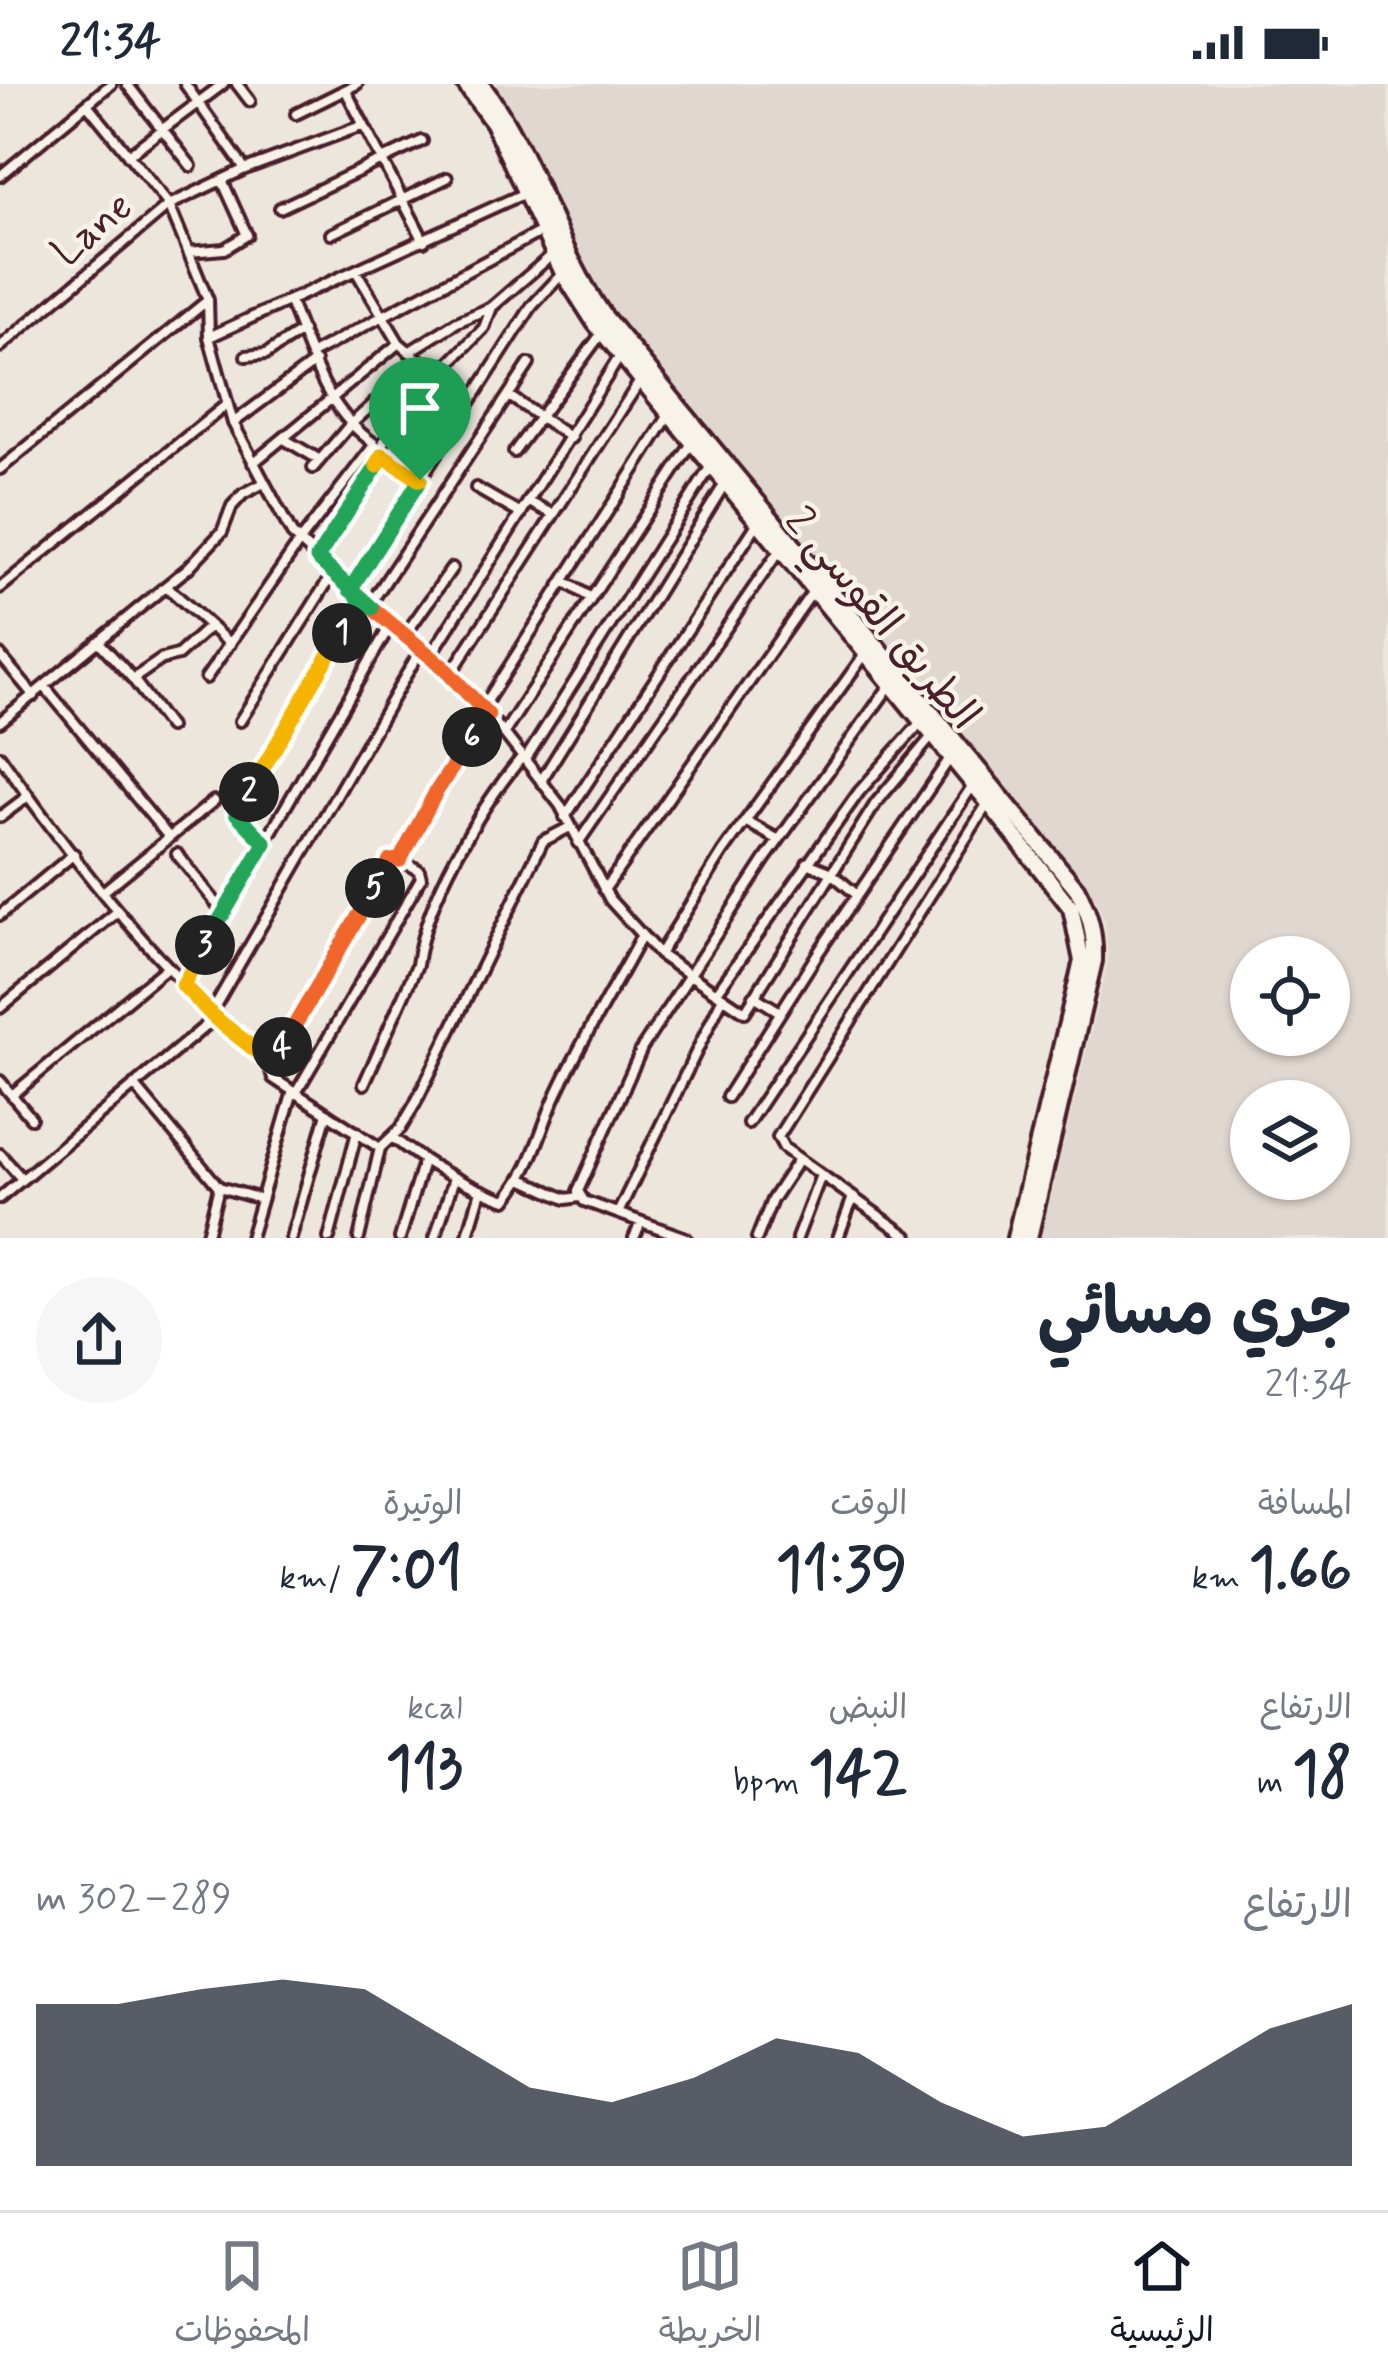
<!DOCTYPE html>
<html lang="ar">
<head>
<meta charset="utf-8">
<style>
	body { margin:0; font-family:Mynerve,"Playpen Sans Arabic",sans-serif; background:#f6f6f7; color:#1f2937; direction:rtl; height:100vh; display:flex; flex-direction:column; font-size:45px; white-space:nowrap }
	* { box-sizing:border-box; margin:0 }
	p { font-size:39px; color:#747a83 }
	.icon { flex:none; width:66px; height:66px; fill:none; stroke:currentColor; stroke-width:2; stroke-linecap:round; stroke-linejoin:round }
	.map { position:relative; height:1154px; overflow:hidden; direction:ltr }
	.drawer { display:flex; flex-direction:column; background:#fff; flex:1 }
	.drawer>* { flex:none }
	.controls { position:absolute; left:1230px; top:852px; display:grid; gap:24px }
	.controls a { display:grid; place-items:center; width:120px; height:120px; border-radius:50%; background:#fff; box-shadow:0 3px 9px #0004; font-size:60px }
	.pin { position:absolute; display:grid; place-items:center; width:102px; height:102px; color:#fff; margin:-123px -51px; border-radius:50% 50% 50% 0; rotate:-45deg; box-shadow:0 0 12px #0007 }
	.pin .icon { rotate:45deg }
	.km { position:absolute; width:60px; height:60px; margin:-30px; border-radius:50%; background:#222; color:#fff; font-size:33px; line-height:60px; text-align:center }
	.round { display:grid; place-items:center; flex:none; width:126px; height:126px; border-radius:63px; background:#f6f6f7 }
	.headline { display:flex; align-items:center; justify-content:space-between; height:204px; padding:0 36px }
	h1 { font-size:66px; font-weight:700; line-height:90px }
	.figures { display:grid; grid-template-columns:repeat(3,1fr); gap:18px; height:204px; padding:12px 36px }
	.figures div { display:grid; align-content:center }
	.figures b { font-size:60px; font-weight:700 }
	.figures small { font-size:33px; font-weight:400 }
	.figures p { font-size:33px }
	.chart { height:336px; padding:24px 36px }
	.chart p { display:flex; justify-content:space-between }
	.chart svg { width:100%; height:216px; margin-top:12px; fill:#111827; opacity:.7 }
	.status { display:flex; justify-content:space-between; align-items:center; height:84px; padding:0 60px; background:#fff; direction:ltr }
	.status svg { height:33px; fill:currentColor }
	.dock { display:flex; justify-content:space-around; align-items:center; height:168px; border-top:3px solid #e0e1e3; background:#fff; font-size:33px; color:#747a83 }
	.dock a { display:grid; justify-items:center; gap:6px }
	.dock .selected { color:#111827 }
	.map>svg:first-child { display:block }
	.built { fill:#e0d7d0; fill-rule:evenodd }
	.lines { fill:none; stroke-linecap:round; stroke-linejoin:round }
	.minor-casing { stroke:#4a1f2b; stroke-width:16 }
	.trunk-casing { stroke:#4a1f2b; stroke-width:22 }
	.minor { stroke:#f7f3e8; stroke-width:8 }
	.trunk { stroke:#f7f3e8; stroke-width:14 }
	.split-1-casing { stroke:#fff; stroke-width:24 }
	.split-2-casing { stroke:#fff; stroke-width:24 }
	.split-3-casing { stroke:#fff; stroke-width:24 }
	.split-4-casing { stroke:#fff; stroke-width:24 }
	.split-5-casing { stroke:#fff; stroke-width:24 }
	.split-6-casing { stroke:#fff; stroke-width:24 }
	.split-7-casing { stroke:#fff; stroke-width:24 }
	.split-8-casing { stroke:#fff; stroke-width:24 }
	.split-9-casing { stroke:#fff; stroke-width:24 }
	.split-1 { stroke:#22a559; stroke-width:15 }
	.split-2 { stroke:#f5b400; stroke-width:15 }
	.split-3 { stroke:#22a559; stroke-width:15 }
	.split-4 { stroke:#f5b400; stroke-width:15 }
	.split-5 { stroke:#f0652b; stroke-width:15 }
	.split-6 { stroke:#f0652b; stroke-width:15 }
	.split-7 { stroke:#f0652b; stroke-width:15 }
	.split-8 { stroke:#22a559; stroke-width:15 }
	.split-9 { stroke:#f5b400; stroke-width:15 }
	.labels { text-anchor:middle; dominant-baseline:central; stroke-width:9; stroke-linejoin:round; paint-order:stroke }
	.street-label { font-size:42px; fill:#4a1f2b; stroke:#f7f3e8 }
</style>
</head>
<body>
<div class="status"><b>21:34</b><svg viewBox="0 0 49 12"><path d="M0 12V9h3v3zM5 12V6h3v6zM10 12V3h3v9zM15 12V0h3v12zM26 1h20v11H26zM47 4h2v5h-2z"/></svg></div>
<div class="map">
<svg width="1388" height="1154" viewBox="0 0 1388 1154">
	<rect width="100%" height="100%" fill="#ece6dd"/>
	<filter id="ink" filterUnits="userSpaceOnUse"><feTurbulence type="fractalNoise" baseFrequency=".00833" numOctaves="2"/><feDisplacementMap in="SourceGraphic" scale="24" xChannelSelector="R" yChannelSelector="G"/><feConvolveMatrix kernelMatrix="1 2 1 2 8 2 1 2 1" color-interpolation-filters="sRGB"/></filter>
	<g filter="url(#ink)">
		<!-- built -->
		<path class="built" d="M 492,0 L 1388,0 L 1388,1154 L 1041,1154 L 1108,877 L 1105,838 L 1096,816 L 608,222 L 579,174 L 526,54 ZM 1251,873 L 1329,873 L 1329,951 L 1251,951 ZM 1251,1017 L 1329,1017 L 1329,1095 L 1251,1095 Z"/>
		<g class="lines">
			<!-- minor casing -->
			<g class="minor-casing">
				<path id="minor" d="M 127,0 L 191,82
					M 185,0 L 245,85
					M 237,0 L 250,17
					M 346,7 L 424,157
					M 87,20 L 169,121 L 208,216 L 209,253 L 233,339 L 292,450 L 350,505 L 442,582 L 504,649 L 560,721 L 610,816 L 660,871 L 745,928 L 876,719 L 933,651
					M 296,30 L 357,0
					M 128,71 L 223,0
					M 0,92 L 111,0
					M 280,124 L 422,57
					M 331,150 L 447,94
					M 188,168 L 224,165 L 247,151 L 222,96
					M 356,187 L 399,259 L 438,291
					M 289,216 C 312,271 324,325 375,360
					M 209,253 L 525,109
					M 0,263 L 169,121 L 245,85 L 364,41
					M 409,268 L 457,238 L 492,223 L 553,170
					M 312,270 L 542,147
					M 246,272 L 266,270 L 302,247
					M 509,312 L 571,354
					M 233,339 L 315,278
					M 284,355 L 320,376
					M 514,368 L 601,250
					M 382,372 L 420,396
					M 253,379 L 399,259
					M 313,384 L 349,342 L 420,278
					M 0,385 L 208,216
					M 476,404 L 521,430
					M 529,418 L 553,430
					M 317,474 L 378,381 L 384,357 L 438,291 L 484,244 L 492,223
					M 564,497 L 591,514
					M 166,502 L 230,560
					M 0,504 L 226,321
					M 350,505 L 532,222 L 562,190
					M 369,522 L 529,280
					M 405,551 L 452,484
					M 99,558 L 133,595 L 169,643
					M 0,571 L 34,612
					M 430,573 L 620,272
					M 450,591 L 640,297
					M 206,594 L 300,457 L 375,360
					M 133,595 L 162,575 L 178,571 L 210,542
					M 45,603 L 168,752
					M 482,625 L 669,331
					M 240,637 L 333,489
					M 0,638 L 188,484 L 222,448 L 232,422 L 243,410 L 264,399
					M 504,649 L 692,359
					M 0,672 C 79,785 164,893 273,980
					M 525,676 L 711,382
					M 541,697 L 724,401
					M 0,733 L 28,712
					M 565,733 L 757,440
					M 745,737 L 779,756
					M 264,759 L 236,729 L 362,515
					M 578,759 L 779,467
					M 177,770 L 224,829
					M 807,779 L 830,788 L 857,811
					M 604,806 L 813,507
					M 104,807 L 214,717
					M 0,831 L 74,770
					M 660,869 L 723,768 L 865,570
					M 183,901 L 391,540
					M 717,908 L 859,708 L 921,638
					M 754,912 L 780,928
					M 0,924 L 118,827
					M 211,929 L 421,565
					M 0,997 L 31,1034
					M 364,1000 L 417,881 C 425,816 480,723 522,673
					M 134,1001 L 219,1103 L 261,1115
					M 296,1009 L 421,794 L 419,786 L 400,776
					M 12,1011 L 166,884
					M 727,1013 L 818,869 L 950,674
					M 748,1039 L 973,701
					M 392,1053 C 427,1081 463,1101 506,1116 C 533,1082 538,1053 554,1016 C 579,960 613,906 642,851
					M 380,1064 L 273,994 L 270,984 L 390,777 L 400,776 L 436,708 L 488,631
					M 0,1070 L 22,1095
					M 522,1095 L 566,1115 L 579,1113
					M 0,1114 L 215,934
					M 618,1129 L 723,913
					M 907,1152 L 784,1064 L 778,1053 L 988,719
					M 206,1154 L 219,1103
					M 250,1154 L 293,1007
					M 291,1154 L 327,1029
					M 329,1154 L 357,1048
					M 359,1154 L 380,1064 L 401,1044 L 415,1020 L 543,757 L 570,743
					M 400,1154 L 423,1078
					M 435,1154 L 454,1094
					M 467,1154 L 481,1107
					M 634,1154 L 641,1138
					M 686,1154 L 584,1117 L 578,1107 L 642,964 L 766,774 L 891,600
					M 757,1154 L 772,1116 L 799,1075
					M 797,1154 L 821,1091
					M 838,1154 L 853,1113"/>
			</g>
			<!-- trunk casing -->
			<g class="trunk-casing">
				<path id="trunk" d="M 465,0 L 493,39 L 563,189 L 595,239 L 988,718 L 1071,824 L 1082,877 L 1015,1154
					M 481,0 C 534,70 554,159 604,232 L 1077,805 C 1090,830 1095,849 1094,877 L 1029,1154"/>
			</g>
			<!-- minor -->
			<use href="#minor" class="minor"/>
			<!-- trunk -->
			<use href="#trunk" class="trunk"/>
		</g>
	</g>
	<g class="lines" filter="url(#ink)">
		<!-- split-1 casing -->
		<g class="split-1-casing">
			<path id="split-1" d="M 342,549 L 362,515 L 350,506 L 420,396"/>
		</g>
		<!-- split-2 casing -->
		<g class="split-2-casing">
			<path id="split-2" d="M 249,708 L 342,549"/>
		</g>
		<!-- split-3 casing -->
		<g class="split-3-casing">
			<path id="split-3" d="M 205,861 L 265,759 L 236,729 L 249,708"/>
		</g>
		<!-- split-4 casing -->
		<g class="split-4-casing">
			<path id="split-4" d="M 205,861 L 183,901 L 215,934 L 273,980 L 282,963"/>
		</g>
		<!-- split-5 casing -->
		<g class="split-5-casing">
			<path id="split-5" d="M 282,963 L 375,804"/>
		</g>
		<!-- split-6 casing -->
		<g class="split-6-casing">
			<path id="split-6" d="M 375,804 L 390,777 L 400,776 L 436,708 L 472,653"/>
		</g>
		<!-- split-7 casing -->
		<g class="split-7-casing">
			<path id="split-7" d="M 372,524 L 442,582 L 488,631 L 472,653"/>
		</g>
		<!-- split-8 casing -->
		<g class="split-8-casing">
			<path id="split-8" d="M 372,524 L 317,474 L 377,382"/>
		</g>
		<!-- split-9 casing -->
		<g class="split-9-casing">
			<path id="split-9" d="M 377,382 L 382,371 L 420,396"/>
		</g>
		<!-- split-1 -->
		<use href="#split-1" class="split-1"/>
		<!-- split-2 -->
		<use href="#split-2" class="split-2"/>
		<!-- split-3 -->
		<use href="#split-3" class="split-3"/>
		<!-- split-4 -->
		<use href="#split-4" class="split-4"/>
		<!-- split-5 -->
		<use href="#split-5" class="split-5"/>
		<!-- split-6 -->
		<use href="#split-6" class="split-6"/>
		<!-- split-7 -->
		<use href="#split-7" class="split-7"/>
		<!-- split-8 -->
		<use href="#split-8" class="split-8"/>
		<!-- split-9 -->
		<use href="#split-9" class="split-9"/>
	</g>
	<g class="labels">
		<!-- street labels -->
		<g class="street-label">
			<text transform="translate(93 146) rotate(-40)">Lane</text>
			<text transform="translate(881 535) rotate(50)">الطريق القوسي 2</text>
		</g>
	</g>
</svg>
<div class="controls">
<a><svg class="icon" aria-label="locate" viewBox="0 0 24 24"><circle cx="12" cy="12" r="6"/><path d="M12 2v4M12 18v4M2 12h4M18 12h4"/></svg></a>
<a><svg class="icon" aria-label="layers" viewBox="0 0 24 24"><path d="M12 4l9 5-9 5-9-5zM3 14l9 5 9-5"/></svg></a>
</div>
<div class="pin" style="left:420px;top:396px;background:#1e9e55"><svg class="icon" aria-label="arrive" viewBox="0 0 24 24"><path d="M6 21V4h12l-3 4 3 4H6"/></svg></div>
<b class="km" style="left:342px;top:549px">1</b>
<b class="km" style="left:249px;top:708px">2</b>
<b class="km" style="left:205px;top:861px">3</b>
<b class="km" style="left:282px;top:963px">4</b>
<b class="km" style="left:375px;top:804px">5</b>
<b class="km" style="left:472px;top:653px">6</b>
</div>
<section class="drawer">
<div class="headline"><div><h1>جري مسائي</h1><p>21:34</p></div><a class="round"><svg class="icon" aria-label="share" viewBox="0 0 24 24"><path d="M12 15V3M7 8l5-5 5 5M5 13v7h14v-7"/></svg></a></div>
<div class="figures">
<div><p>المسافة</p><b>1.66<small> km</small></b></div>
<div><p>الوقت</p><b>11:39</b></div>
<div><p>الوتيرة</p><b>7:01<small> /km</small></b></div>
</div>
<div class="figures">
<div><p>الارتفاع</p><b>18<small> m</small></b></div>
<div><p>النبض</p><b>142<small> bpm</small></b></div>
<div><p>kcal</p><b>113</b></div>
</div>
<div class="chart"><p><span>الارتفاع</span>289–302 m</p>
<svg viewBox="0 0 160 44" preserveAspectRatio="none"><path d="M0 44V11L10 11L20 8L30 6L40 8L50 18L60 28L70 31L80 26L90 18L100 21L110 31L120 38L130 36L140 26L150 16L160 11V44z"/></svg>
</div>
</section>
<nav class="dock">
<a class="selected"><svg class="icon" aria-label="home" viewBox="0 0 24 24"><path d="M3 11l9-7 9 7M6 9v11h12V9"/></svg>الرئيسية</a>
<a><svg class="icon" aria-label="map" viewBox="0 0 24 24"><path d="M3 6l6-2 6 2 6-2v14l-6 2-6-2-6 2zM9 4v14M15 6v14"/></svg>الخريطة</a>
<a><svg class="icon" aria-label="saved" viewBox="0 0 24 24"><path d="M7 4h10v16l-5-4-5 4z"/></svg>المحفوظات</a>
</nav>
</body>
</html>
